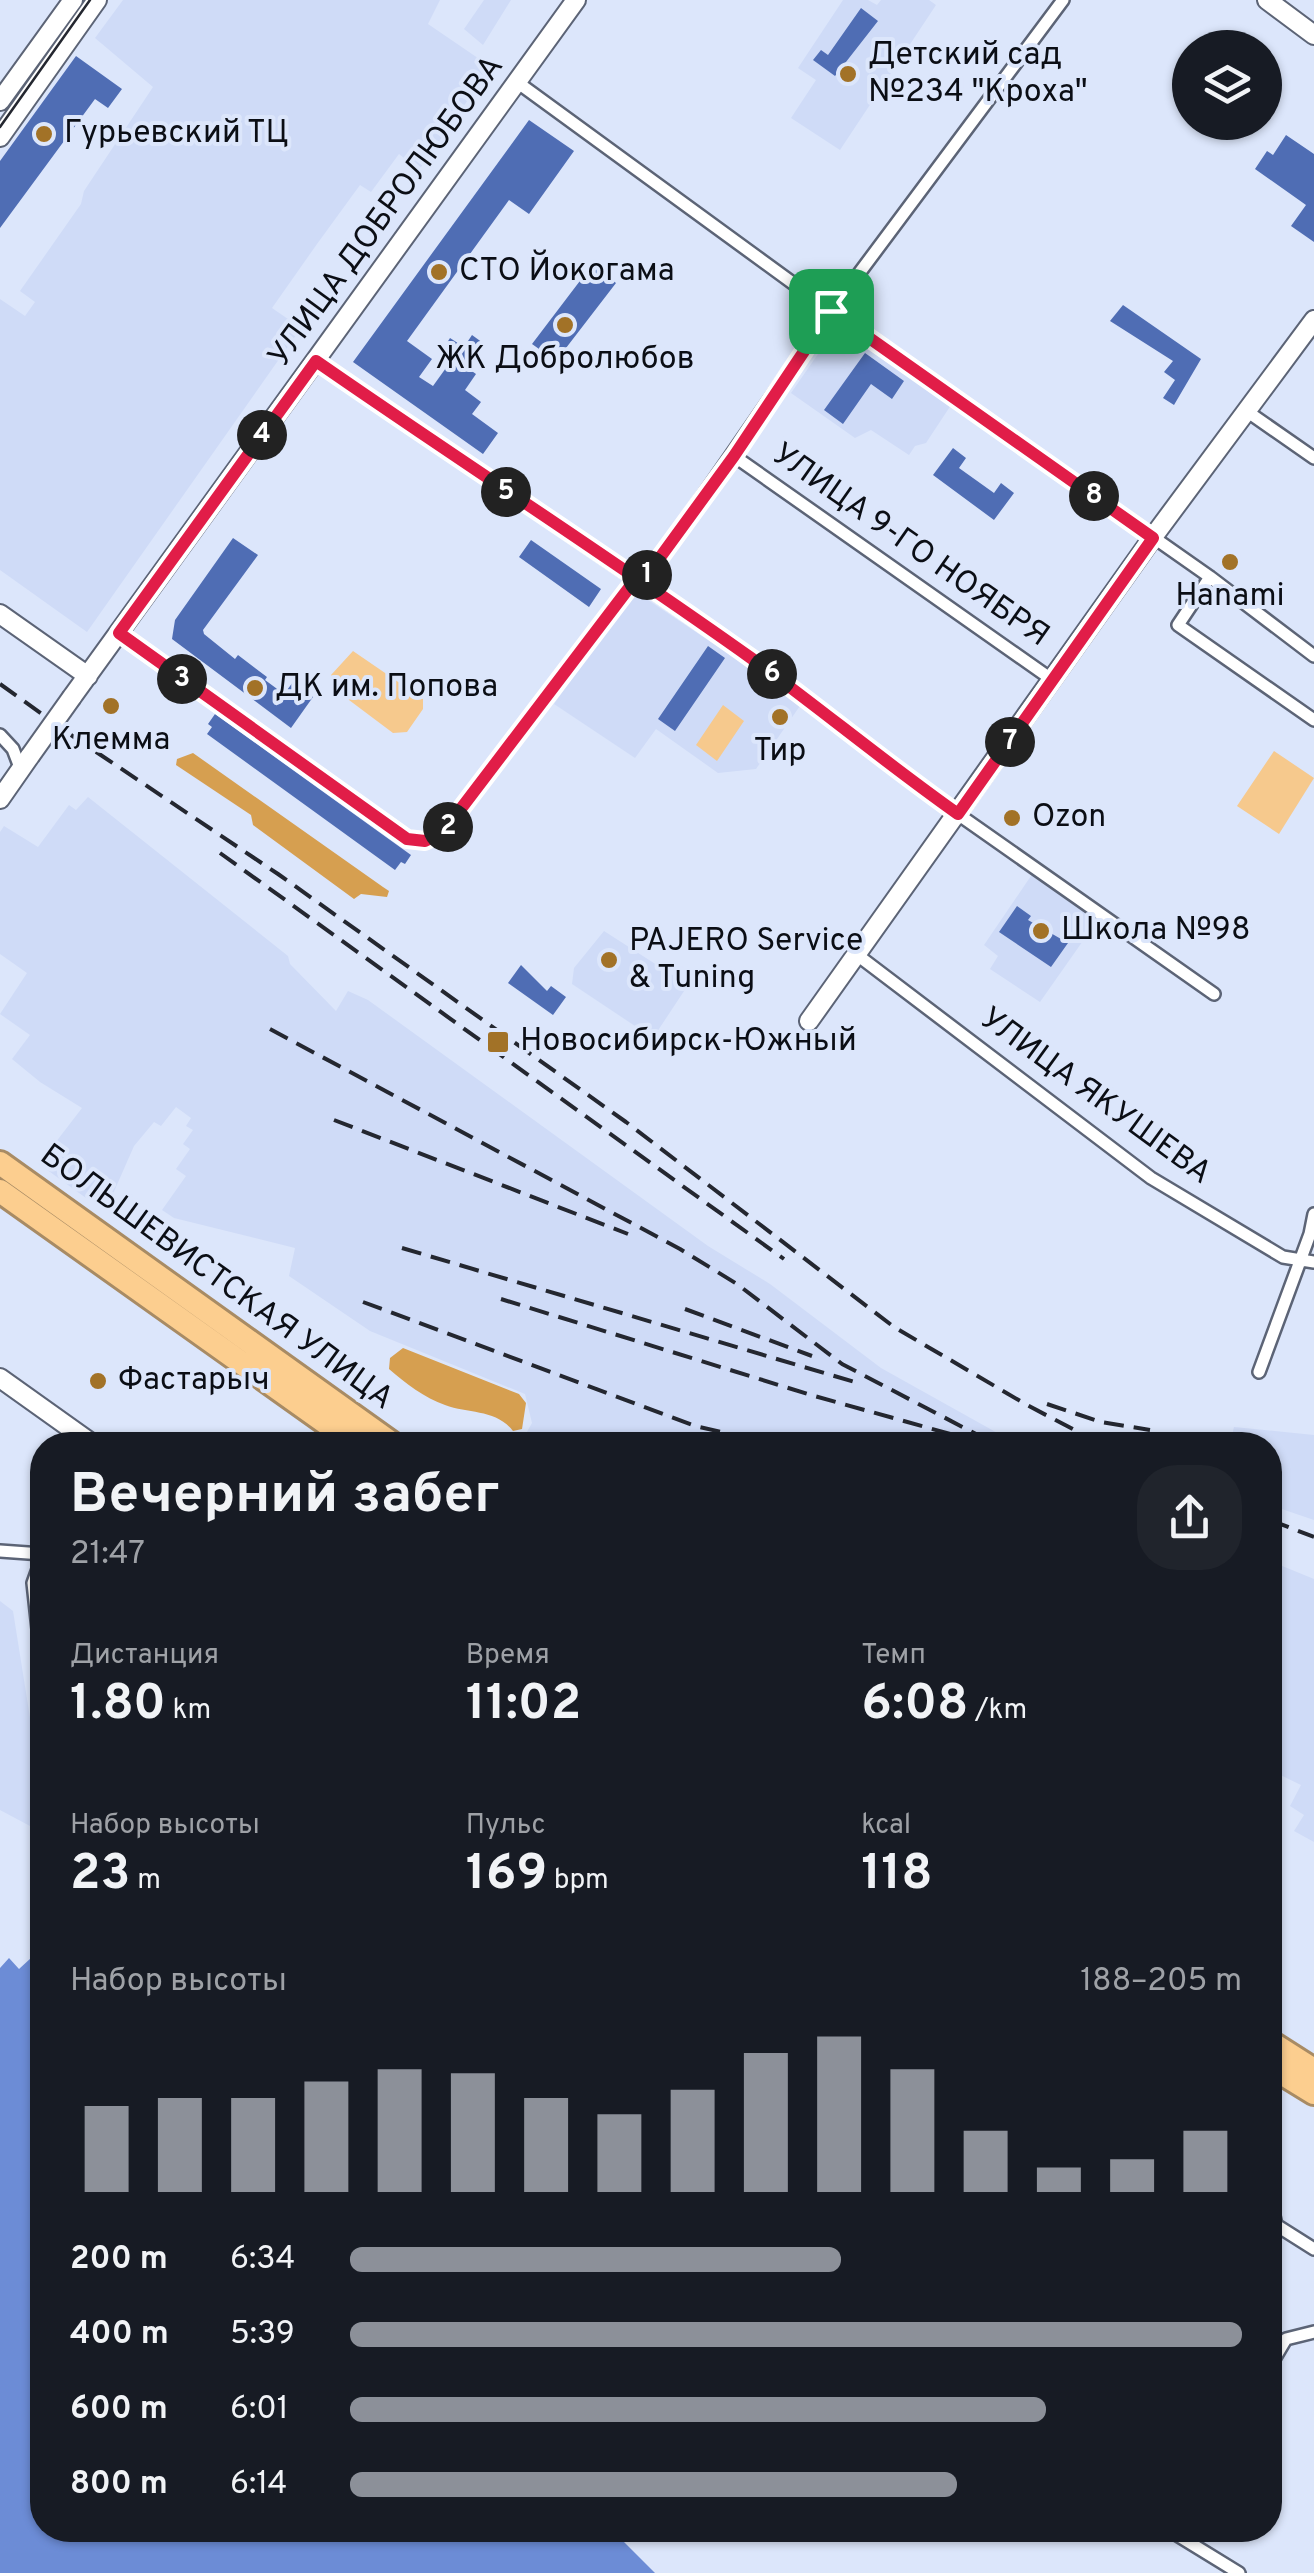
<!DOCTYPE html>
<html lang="ru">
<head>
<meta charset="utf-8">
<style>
	body { margin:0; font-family:Overpass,sans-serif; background:#20242c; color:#f1f3f6; height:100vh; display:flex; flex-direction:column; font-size:38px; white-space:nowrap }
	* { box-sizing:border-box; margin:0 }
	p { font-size:32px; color:#9ea1a6 }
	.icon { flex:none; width:55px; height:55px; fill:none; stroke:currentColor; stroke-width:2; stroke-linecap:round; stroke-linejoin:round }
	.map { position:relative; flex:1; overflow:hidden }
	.drawer { position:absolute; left:30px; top:1432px; width:1252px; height:1110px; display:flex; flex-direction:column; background:#171b24; border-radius:40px; box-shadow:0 2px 8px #0004 }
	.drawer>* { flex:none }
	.fabs { position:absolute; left:1172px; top:30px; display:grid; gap:20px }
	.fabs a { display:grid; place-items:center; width:110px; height:110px; border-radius:50%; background:#171b24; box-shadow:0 2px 8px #0004; font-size:50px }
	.pin { position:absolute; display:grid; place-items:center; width:85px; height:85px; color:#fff; margin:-42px; border-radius:20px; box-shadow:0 5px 15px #0006 }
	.km { position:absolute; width:50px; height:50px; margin:-25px; border-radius:50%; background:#222; color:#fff; font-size:28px; line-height:50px; text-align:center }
	.round { display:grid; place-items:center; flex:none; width:105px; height:105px; border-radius:40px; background:#20242c }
	.overview { display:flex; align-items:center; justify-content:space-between; height:170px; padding:0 40px }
	h1 { font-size:55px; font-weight:700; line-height:75px }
	.metrics { display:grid; grid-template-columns:repeat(3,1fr); gap:15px; height:170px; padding:10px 40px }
	.metrics div { display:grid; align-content:center }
	.metrics b { font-size:50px; font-weight:700 }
	.metrics small { font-size:28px; font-weight:400 }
	.metrics p { font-size:28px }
	.chart { height:280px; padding:20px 40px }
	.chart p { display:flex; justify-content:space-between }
	.chart svg { width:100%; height:180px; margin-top:10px; stroke:#8c9099; stroke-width:6 }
	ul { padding:0 40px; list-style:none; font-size:32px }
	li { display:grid; grid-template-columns:160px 120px 1fr; align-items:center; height:75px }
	li i { height:25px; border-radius:12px; background:#8c9099 }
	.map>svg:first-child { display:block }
	.built { fill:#cfdbf7 }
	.green { fill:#f6c98d }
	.forest { fill:#d69f50 }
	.water { fill:#6c8cd6 }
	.building { fill:#4f6db4 }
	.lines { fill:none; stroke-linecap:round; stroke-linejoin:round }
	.street-casing { stroke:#5c6476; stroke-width:16 }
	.secondary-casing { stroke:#5c6476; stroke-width:22 }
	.highway-casing { stroke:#a88b64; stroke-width:28 }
	.street { stroke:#fff; stroke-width:11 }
	.secondary { stroke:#fff; stroke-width:18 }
	.highway { stroke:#fcce8f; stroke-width:22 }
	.tram { stroke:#242730; stroke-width:2.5 }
	.rail { stroke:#242730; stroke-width:4; stroke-dasharray:20 10; stroke-linecap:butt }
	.secondary-bridge-casing { stroke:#5c6476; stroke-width:22; stroke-linecap:butt }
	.secondary-bridge { stroke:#fff; stroke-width:18 }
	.route-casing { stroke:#fff; stroke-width:20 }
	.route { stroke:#e11d48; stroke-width:12 }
	.poi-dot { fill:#a27227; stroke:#dce6fb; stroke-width:4 }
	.labels { text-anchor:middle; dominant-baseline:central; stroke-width:8; stroke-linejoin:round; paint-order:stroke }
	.poi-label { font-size:32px; fill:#0b0e15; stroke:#dce6fb; text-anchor:start }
	.street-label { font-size:32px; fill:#0b0e15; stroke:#dce6fb }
</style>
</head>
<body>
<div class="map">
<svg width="1314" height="2573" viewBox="0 0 1314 2573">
	<rect width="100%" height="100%" fill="#dce6fb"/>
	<!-- built -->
	<path class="built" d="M 123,0 L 440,0 L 428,24 L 491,67 L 419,170 L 399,154 L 371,192 L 360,185 L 317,244 L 272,308 L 301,328 L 87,632 L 0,570 L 0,299 L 25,316 L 35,302 L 20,291 L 81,204 L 84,191 L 153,87 L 95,38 Z
		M 484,0 L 511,0 L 483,45 L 464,29 Z
		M 843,0 L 868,0 L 877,5 L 881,0 L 929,0 L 936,5 L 840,150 L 791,118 L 816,80 L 798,68 Z
		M 836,328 L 951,405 L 926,443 L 915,446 L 909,455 L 871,430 L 855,438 L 791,393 Z
		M 631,596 L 645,598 L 802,703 L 756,769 L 718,773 L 656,729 L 635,758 L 554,704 Z
		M 88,797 L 288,956 L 290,964 L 336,1011 L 348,991 L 368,1000 L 708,1246 L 770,1284 L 881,1368 L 1001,1435 L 997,1445 L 510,1445 L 516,1438 L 524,1437 L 532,1423 L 525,1394 L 370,1331 L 289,1276 L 295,1248 L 174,1218 L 162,1210 L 186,1176 L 176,1169 L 190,1149 L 183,1144 L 193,1130 L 186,1126 L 191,1118 L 176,1107 L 161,1126 L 154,1122 L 134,1146 L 112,1196 L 86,1198 L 39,1164 L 82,1108 L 40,1082 L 12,1059 L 30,1035 L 0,1014 L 27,973 L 0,954 L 0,832 L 4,826 L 38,847 L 69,805 L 76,810 Z
		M 1033,873 L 1099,918 L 1040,1002 L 990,969 L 998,956 L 984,945 Z
		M 604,931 L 688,985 L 653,1038 L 572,984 L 574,968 Z
		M 1234,1427 L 1314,1435 L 1314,1520 L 1270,1505 L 1270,1445 L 1209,1445 L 1211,1439 L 1231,1440 Z
		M 1270,1561 L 1314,1579 L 1314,1842 L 1294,1831 L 1304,1815 L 1290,1806 L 1301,1785 L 1270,1770 Z
		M 0,1601 L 13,1611 L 42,1793 L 41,1826 L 30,1826 L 0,1810 Z"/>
	<!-- green -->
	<path class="green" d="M 353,651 L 423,699 L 423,709 L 407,732 L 393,733 L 333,688 L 331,675 Z
		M 723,705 L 744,721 L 717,761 L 696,745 Z
		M 1274,751 L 1314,778 L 1279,834 L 1237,806 Z"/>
	<!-- forest -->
	<path class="forest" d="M 193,753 L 383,887 L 389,891 L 387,897 L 361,894 L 354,899 L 253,825 L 251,815 L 176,765 L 177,759 Z
		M 403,1348 L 519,1394 L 526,1403 L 522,1429 L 513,1431 C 496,1409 469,1414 445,1405 C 425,1398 405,1383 389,1369 L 390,1358 Z"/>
	<!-- water -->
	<path class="water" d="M 9,1958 L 19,1969 L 31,1958 L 42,1963 L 42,1974 L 35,1988 L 42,1995 L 42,2530 L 612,2530 L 655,2573 L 0,2573 L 0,1968 Z"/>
	<!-- building -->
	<path class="building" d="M 861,8 L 878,21 L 835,76 L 813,60 L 821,50 L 828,55 Z
		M 76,56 L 122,89 L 108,108 L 95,99 L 0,228 L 0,161 Z
		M 529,120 L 574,151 L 529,214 L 509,200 L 407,341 L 432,359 L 419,377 L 433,386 L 456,354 L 445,346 L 450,338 L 464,347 L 472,335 L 483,343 L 466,367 L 476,374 L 465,390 L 481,402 L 472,414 L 498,433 L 483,454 L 353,362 Z
		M 1286,135 L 1314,154 L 1314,242 L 1291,226 L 1306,205 L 1255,169 L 1267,151 L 1273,155 Z
		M 592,265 L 616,283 L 556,361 L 532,344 Z
		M 1123,305 L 1201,359 L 1174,405 L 1163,398 L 1175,380 L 1164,372 L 1173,361 L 1110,321 Z
		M 865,353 L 904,381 L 892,399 L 871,384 L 843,424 L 824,410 Z
		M 953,448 L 966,458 L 959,468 L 994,493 L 1001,483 L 1014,493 L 994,520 L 933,475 Z
		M 233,538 L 258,555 L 203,630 L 204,634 L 235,659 L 238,655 L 267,677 L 265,680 L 284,694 L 293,682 L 313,697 L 291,728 L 172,639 L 175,620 Z
		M 531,540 L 601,589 L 589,607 L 519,557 Z
		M 708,646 L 725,658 L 675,731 L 658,719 Z
		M 215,714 L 411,855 L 405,864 L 401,862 L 395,870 L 207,734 L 212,727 L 208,724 Z
		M 1017,906 L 1031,916 L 1028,920 L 1068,943 L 1051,967 L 999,932 Z
		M 521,965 L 547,991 L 551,986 L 566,997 L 553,1015 L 508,983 Z"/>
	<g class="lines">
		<!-- street casing -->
		<g class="street-casing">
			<path id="street" d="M 517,82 L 831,311 L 1210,577 L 1314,656
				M 316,361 L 750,658 L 945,805 L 1214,994
				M 1248,412 L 1314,458
				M 734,456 L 1054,681
				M 1210,577 L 1178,625 L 1314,720
				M 119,633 L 407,839 L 425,841 L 444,831 L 635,580 L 648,575 L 831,311 L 1063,0
				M 0,735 L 13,749 L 21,770
				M 856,954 L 1151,1178 L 1283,1257 L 1314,1262
				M 1259,1372 L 1310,1234 L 1314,1214
				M 0,1551 L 42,1554
				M 42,1558 L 33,1583 L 42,1666
				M 1270,2198 L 1276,2225 L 1314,2249
				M 1270,2366 L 1286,2339 L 1314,2332
				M 1169,2530 L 1239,2573"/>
		</g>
		<!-- secondary casing -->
		<g class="secondary-casing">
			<path id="secondary" d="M 1267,0 L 1314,35
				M 0,101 L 73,0
				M 0,137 L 97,0
				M 0,614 L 88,676
				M 72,697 L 576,0
				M 0,799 L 30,756
				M 809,1021 L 1153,537 L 1314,320
				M 0,1378 L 94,1445"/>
		</g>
		<!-- highway casing -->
		<g class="highway-casing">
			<path id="highway" d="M 0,1163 L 394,1445
				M 0,1191 L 357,1445
				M 1270,2042 L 1314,2070
				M 1270,2066 L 1314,2093"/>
		</g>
		<!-- street -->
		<use href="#street" class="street"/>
		<!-- secondary -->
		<use href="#secondary" class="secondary"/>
		<!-- highway -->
		<use href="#highway" class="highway"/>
		<!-- tram -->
		<path class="tram" d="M 0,127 L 90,0"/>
		<!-- rail -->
		<path class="rail" d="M 0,684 L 42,714
			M 71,735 L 278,874 L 626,1122 L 894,1327 L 1027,1405 L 1103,1445
			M 220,853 L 784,1259
			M 270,1029 L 680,1249 L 737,1284 L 842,1364 L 997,1445
			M 334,1120 L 628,1234
			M 402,1248 L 858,1383
			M 501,1299 L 811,1395 L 961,1437
			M 363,1302 L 695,1426 L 779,1445
			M 685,1309 L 812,1356
			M 1047,1404 L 1101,1422 L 1150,1430
			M 1270,1520 L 1314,1537"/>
		<!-- secondary-bridge casing -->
		<g class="secondary-bridge-casing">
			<path id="secondary-bridge" d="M 30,756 L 72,697"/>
		</g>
		<!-- secondary-bridge -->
		<use href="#secondary-bridge" class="secondary-bridge"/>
	</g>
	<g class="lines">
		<!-- route casing -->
		<g class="route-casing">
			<path id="route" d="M 831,311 L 734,456 L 648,574 L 635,580 L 444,831 L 425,841 L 407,839 L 119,633 L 316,361 C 460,461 608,556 751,658 C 821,709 887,764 958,814 L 1153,538 L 831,311"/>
		</g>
		<!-- route -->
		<use href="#route" class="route"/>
	</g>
	<!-- markers -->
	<g class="poi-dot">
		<circle cx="848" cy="74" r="10"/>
		<circle cx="44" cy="134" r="10"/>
		<circle cx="439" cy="272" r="10"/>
		<circle cx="565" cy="325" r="10"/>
		<circle cx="1230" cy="562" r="10"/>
		<circle cx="255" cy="688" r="10"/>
		<circle cx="111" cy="706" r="10"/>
		<circle cx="780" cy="717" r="10"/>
		<circle cx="1012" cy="818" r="10"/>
		<circle cx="1041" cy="931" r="10"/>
		<circle cx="609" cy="960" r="10"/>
		<rect x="486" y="1030" width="24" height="24" rx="5"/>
		<circle cx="98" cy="1381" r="10"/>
	</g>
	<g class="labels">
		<!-- poi labels -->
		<g class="poi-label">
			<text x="868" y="56">Детский сад<tspan x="868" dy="37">№234 "Кроха"</tspan></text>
			<text x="64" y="134">Гурьевский ТЦ</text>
			<text x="459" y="272">СТО Йокогама</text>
			<text x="565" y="360" text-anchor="middle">ЖК Добролюбов</text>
			<text x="1230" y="597" text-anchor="middle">Hanami</text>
			<text x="275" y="688">ДК им. Попова</text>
			<text x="111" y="741" text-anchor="middle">Клемма</text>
			<text x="780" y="752" text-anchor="middle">Тир</text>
			<text x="1032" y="818">Ozon</text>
			<text x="1061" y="931">Школа №98</text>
			<text x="629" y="942">PAJERO Service<tspan x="629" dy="37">&amp; Tuning</tspan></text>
			<text x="520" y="1042">Новосибирск-Южный</text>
			<text x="118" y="1381">Фастарыч</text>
		</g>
		<!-- street labels -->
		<g class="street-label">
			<text transform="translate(387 212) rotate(-54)">УЛИЦА ДОБРОЛЮБОВА</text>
			<text transform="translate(910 546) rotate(35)">УЛИЦА 9-ГО НОЯБРЯ</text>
			<text transform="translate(1095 1097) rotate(36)">УЛИЦА ЯКУШЕВА</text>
			<text transform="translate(216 1278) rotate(36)">БОЛЬШЕВИСТСКАЯ УЛИЦА</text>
		</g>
	</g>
</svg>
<div class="fabs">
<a><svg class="icon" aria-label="layers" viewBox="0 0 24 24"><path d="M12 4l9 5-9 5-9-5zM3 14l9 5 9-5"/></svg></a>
</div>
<div class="pin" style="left:831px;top:311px;background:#1e9e55"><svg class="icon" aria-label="arrive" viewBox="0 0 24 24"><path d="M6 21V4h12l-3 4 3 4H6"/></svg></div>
<b class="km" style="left:647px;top:575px">1</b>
<b class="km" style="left:448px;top:827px">2</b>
<b class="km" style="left:182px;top:679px">3</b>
<b class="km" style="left:262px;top:435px">4</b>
<b class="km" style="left:506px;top:492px">5</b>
<b class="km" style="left:772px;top:674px">6</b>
<b class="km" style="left:1010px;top:742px">7</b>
<b class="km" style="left:1094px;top:496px">8</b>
<section class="drawer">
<div class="overview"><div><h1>Вечерний забег</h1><p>21:47</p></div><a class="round"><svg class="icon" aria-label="share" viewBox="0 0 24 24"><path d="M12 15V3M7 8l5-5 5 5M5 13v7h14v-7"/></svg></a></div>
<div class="metrics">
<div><p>Дистанция</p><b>1.80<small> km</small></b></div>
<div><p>Время</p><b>11:02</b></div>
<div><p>Темп</p><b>6:08<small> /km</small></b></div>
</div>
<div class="metrics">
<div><p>Набор высоты</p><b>23<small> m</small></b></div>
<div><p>Пульс</p><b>169<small> bpm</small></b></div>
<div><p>kcal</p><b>118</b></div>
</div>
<div class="chart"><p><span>Набор высоты</span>188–205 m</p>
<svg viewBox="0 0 160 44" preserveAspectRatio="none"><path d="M5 44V23M15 44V21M25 44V21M35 44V17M45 44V14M55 44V15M65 44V21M75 44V25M85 44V19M95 44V10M105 44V6M115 44V14M125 44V29M135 44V38M145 44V36M155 44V29"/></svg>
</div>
<ul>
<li><b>200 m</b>6:34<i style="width:55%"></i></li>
<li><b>400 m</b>5:39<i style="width:100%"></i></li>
<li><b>600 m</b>6:01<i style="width:78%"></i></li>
<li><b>800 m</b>6:14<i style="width:68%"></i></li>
</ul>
</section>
</div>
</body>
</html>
